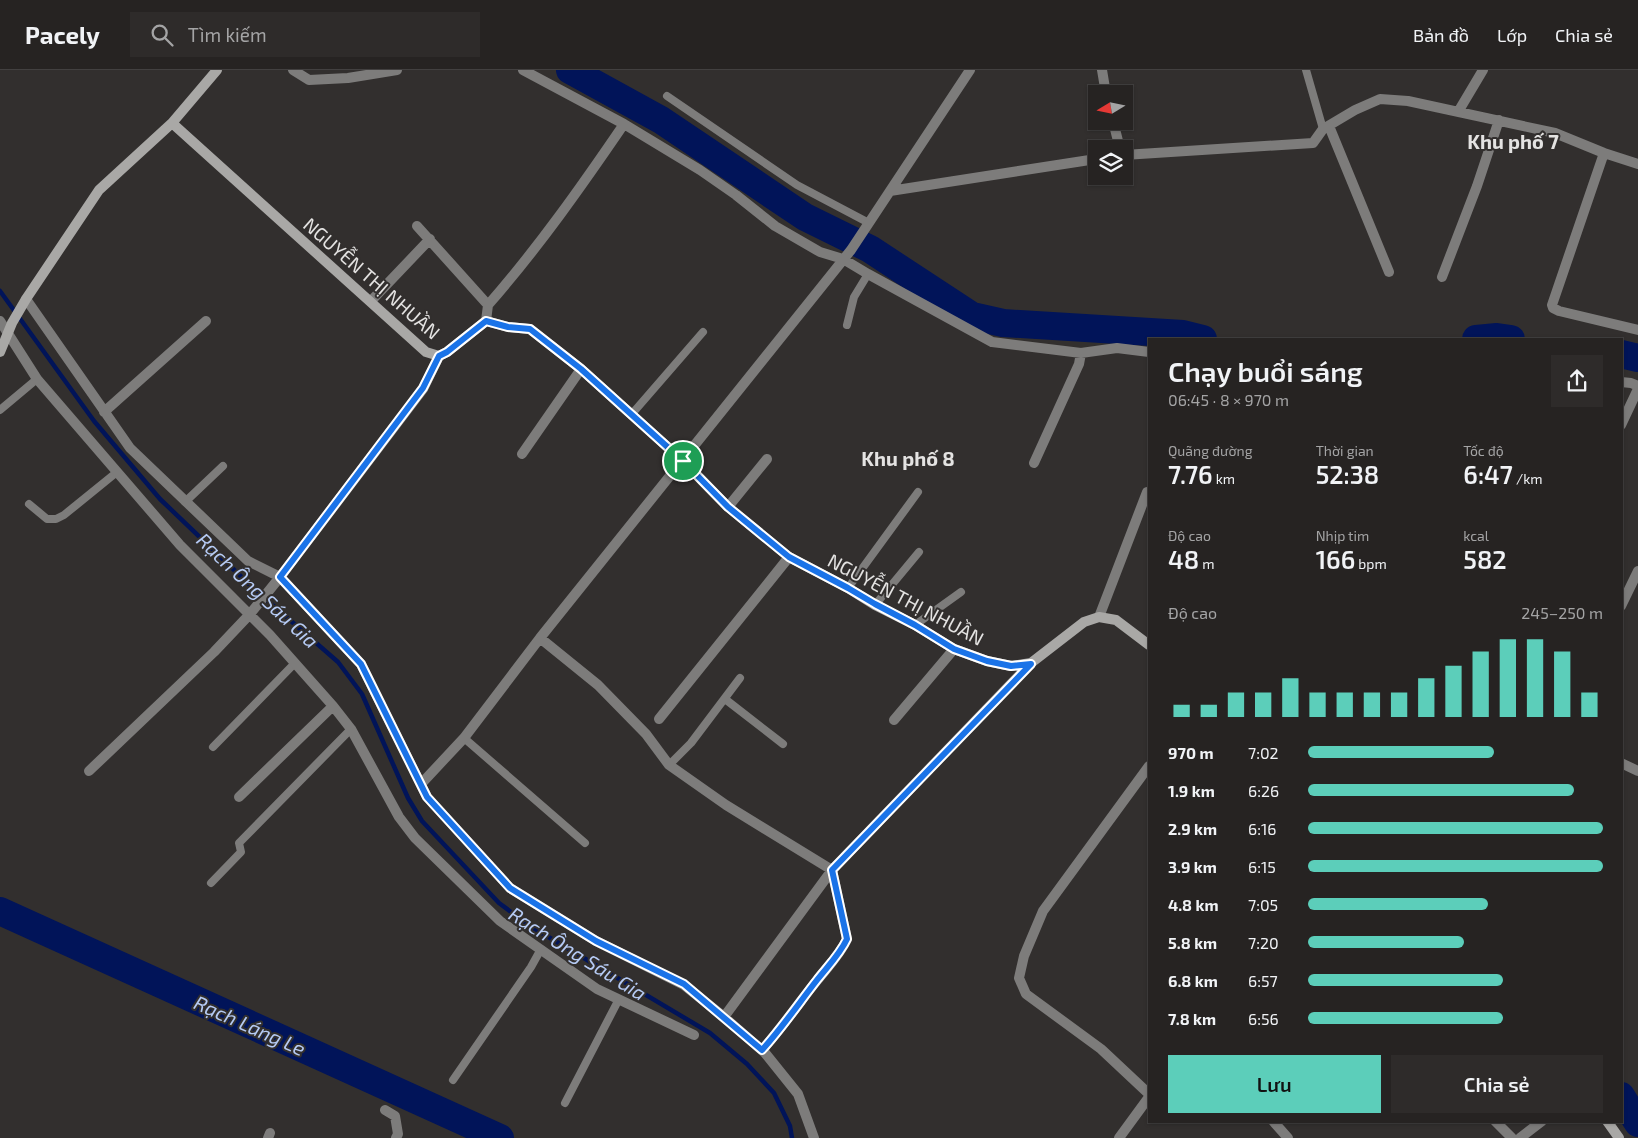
<!DOCTYPE html>
<html lang="vi">
<head>
<meta charset="utf-8">
<style>
	body { margin:0; font-family:"Exo 2",sans-serif; background:#2e2b2a; color:#f1f3f6; height:100vh; display:flex; flex-direction:column; font-size:19px; white-space:nowrap }
	* { box-sizing:border-box; margin:0 }
	p { font-size:16px; color:#a4a4a5 }
	.icon { flex:none; width:28px; height:28px; fill:none; stroke:currentColor; stroke-width:2; stroke-linecap:round; stroke-linejoin:round }
	.map { position:relative; flex:1; overflow:hidden }
	.side { position:absolute; left:1148px; top:268px; width:475px; height:785px; display:flex; flex-direction:column; background:#262322; border-radius:0px; box-shadow:0 1px 4px #0004,0 0 0 1px #424040 }
	.side>* { flex:none }
	.needle { width:32px; rotate:260deg }
	.buttons { position:absolute; left:1088px; top:15px; display:grid; gap:10px }
	.buttons a { display:grid; place-items:center; width:45px; height:45px; border-radius:0px; background:#262322; box-shadow:0 1px 4px #0004,0 0 0 1px #424040; font-size:25px }
	.pin { position:absolute; display:grid; place-items:center; width:42px; height:42px; color:#fff; margin:-21px; border:2px solid #fff; border-radius:50%; box-shadow:0 1px 5px #0007 }
	.round { display:grid; place-items:center; flex:none; width:52px; height:52px; border-radius:0px; background:#2e2b2a }
	.head { display:flex; align-items:center; justify-content:space-between; height:85px; padding:0 20px }
	h1 { font-size:28px; font-weight:600; line-height:38px }
	.metrics { display:grid; grid-template-columns:repeat(3,1fr); gap:8px; height:85px; padding:5px 20px }
	.metrics div { display:grid; align-content:center }
	.metrics b { font-size:25px; font-weight:600 }
	.metrics small { font-size:14px; font-weight:400 }
	.metrics p { font-size:14px }
	.chart { height:140px; padding:10px 20px }
	.chart p { display:flex; justify-content:space-between }
	.chart svg { width:100%; height:90px; margin-top:5px; stroke:#5cceba; stroke-width:6 }
	.primary-button { display:flex; gap:10px; margin-top:auto; padding:10px 20px }
	.primary-button a { flex:1; height:58px; border-radius:0px; background:#5cceba; color:#111; font-size:20px; font-weight:600; line-height:58px; text-align:center }
	.primary-button a+a { background:#2e2b2a; color:#f1f3f6 }
	ul { padding:0 20px; list-style:none; font-size:16px }
	li { display:grid; grid-template-columns:80px 60px 1fr; align-items:center; height:38px }
	li i { height:12px; border-radius:6px; background:#5cceba }
	header { display:flex; align-items:center; gap:30px; box-sizing:border-box; height:70px; padding:0 25px; background:#262322; border-bottom:1px solid #424040 }
	header strong { font-size:24px }
	nav { display:flex; gap:28px; margin-inline-start:auto; font-size:18px }
	.search { width:350px; height:45px; background:#2e2b2a; display:flex; align-items:center; gap:12px; box-sizing:border-box; padding:0 18px; border-radius:0px; color:#a4a4a5; font-size:19px }
	.map>svg:first-child { display:block }
	.lines { fill:none; stroke-linecap:round; stroke-linejoin:round }
	.stream { stroke:#011459; stroke-width:4.5 }
	.river { stroke:#011459; stroke-width:28 }
	.lane { stroke:#7d7c7b; stroke-width:8 }
	.street { stroke:#7d7c7b; stroke-width:10 }
	.secondary { stroke:#a9a8a6; stroke-width:10 }
	.route-casing { stroke:#fff; stroke-width:10 }
	.route { stroke:#1a73e8; stroke-width:6 }
	.labels { text-anchor:middle; dominant-baseline:central; stroke-width:4; stroke-linejoin:round; paint-order:stroke }
	.street-label { font-size:19px; fill:#e4e3e2; stroke:#322f2e }
	.neighbourhood-label { font-size:20px; font-weight:bold; fill:#e4e3e2; stroke:#322f2e }
	.water-label { font-size:20px; font-style:italic; fill:#b6cbf5; stroke:#322f2e }
</style>
</head>
<body>
<header>
<strong>Pacely</strong>
<div class="search"><svg class="icon" aria-label="search" viewBox="0 0 24 24"><circle cx="10" cy="10" r="6"/><path d="M15 15l6 6"/></svg>Tìm kiếm</div>
<nav><a>Bản đồ</a><a>Lớp</a><a>Chia sẻ</a></nav>
</header>
<div class="map">
<svg width="1638" height="1068" viewBox="0 0 1638 1068">
	<rect width="100%" height="100%" fill="#322f2e"/>
	<g class="lines">
		<!-- stream -->
		<path class="stream" d="M 0,221 L 94,351 L 160,429 L 253,518 L 338,592 L 362,624 L 408,728 L 422,751 L 499,833 L 530,856 L 710,963 L 747,994 L 774,1023 L 790,1056 L 792,1068"/>
		<!-- river -->
		<path class="river" d="M 570,0 L 661,50 L 805,147 L 870,179 L 972,246 L 1003,253 L 1183,264 L 1203,269
			M 1476,269 L 1497,267 L 1511,269
			M 1621,284 L 1638,288
			M 0,841 L 500,1068
			M 1621,1026 L 1638,1053"/>
		<!-- lane -->
		<path class="lane" d="M 1306,0 L 1323,59
			M 667,26 L 797,115 L 869,153
			M 847,255 L 854,227 L 868,204
			M 0,340 L 37,309
			M 631,345 L 703,262
			M 185,432 L 223,396
			M 29,434 L 47,449 L 56,449 L 64,445 L 117,402
			M 848,518 L 918,422
			M 875,535 L 919,482
			M 915,555 L 961,522
			M 725,629 L 783,674
			M 464,668 L 585,773
			M 213,677 L 295,593
			M 669,695 L 691,673 L 740,608
			M 211,813 L 241,782 L 239,773 L 351,659
			M 453,1010 L 531,897 L 541,879
			M 565,1033 L 619,929"/>
		<!-- street -->
		<path class="street" d="M 293,0 L 309,10 L 348,8 L 397,0
			M 523,0 L 624,54
			M 1102,0 L 1106,24
			M 1458,42 L 1483,0
			M 1113,51 L 1120,79
			M 1329,56 L 1389,202
			M 1604,83 L 1552,235 L 1553,238 L 1559,241 L 1638,260
			M 1124,85 L 1313,73 L 1323,59 L 1355,40 L 1380,29 L 1408,31 L 1555,63 L 1604,83 L 1638,94
			M 890,121 L 1096,89
			M 417,156 L 488,235 L 486,251
			M 1442,207 L 1477,116 L 1499,50
			M 26,229 L 130,378 L 248,491 L 280,507 L 361,594 L 427,727 L 510,818 L 596,871 L 684,915 L 724,947 L 765,983 L 798,1024 L 814,1068
			M 371,231 L 430,169
			M 488,235 C 538,178 581,117 624,54 L 700,100 L 736,125 L 775,156 L 820,182 L 843,189 L 868,204 L 992,272 L 1081,283 L 1117,278 L 1149,282
			M 0,251 L 37,309 L 180,475 L 270,565 L 333,636 L 351,659 L 399,747 L 415,768 L 500,851 L 597,919 L 694,965
			M 1621,312 L 1631,313 L 1638,316
			M 104,342 L 206,251
			M 1621,355 L 1638,319
			M 522,384 L 581,299
			M 1034,393 L 1079,294 L 1081,283
			M 728,437 L 767,389
			M 1621,536 L 1638,501
			M 1099,547 L 1147,422
			M 540,568 L 598,615 L 646,664 L 669,695 L 726,735 L 832,800 L 847,869 C 840,885 826,899 815,913 C 797,935 781,959 762,980
			M 659,649 L 789,487
			M 894,650 L 954,579
			M 1621,693 L 1638,701
			M 1149,696 L 1043,841 L 1024,886 L 1019,908 L 1026,924 L 1101,979 L 1149,1024
			M 89,701 L 214,582 L 250,544 L 280,507 L 423,319 L 439,286
			M 421,714 L 464,668 L 540,568 L 851,180 L 970,0
			M 239,727 L 333,636
			M 724,947 L 832,800 L 1031,593
			M 385,1040 L 395,1046 L 398,1064 L 396,1068
			M 1273,1051 L 1288,1068
			M 1495,1051 L 1512,1068
			M 268,1068 L 270,1063
			M 1119,1068 L 1149,1027
			M 1520,1068 L 1542,1051"/>
		<!-- secondary -->
		<path class="secondary" d="M 172,53 L 426,282 L 439,286 L 447,282 L 486,251 L 508,257 L 530,259 L 581,299 L 683,391 L 728,437 L 789,487 L 848,518 L 875,535 L 915,555 L 954,579 L 987,591 L 1011,596 L 1031,593 L 1084,552 L 1099,547 L 1116,550 L 1149,575
			M 0,282 L 12,253 L 26,229 L 99,120 L 172,53 L 217,0
			M 1607,1051 L 1619,1068"/>
	</g>
	<g class="lines">
		<!-- route casing -->
		<g class="route-casing">
			<path id="route" d="M 486,251 L 508,257 L 530,259 L 581,299 L 683,391 L 728,437 L 789,487 L 848,518 L 875,534 L 915,555 L 954,579 L 987,591 L 1011,596 L 1031,594 L 832,800 L 847,869 C 840,884 828,896 817,910 C 799,933 782,958 762,980 L 684,914 L 596,871 L 510,818 L 427,727 L 361,594 L 280,507 L 423,318 L 439,286 L 447,282 Z"/>
		</g>
		<!-- route -->
		<use href="#route" class="route"/>
	</g>
	<g class="labels">
		<!-- street labels -->
		<g class="street-label">
			<text transform="translate(372 208) rotate(41)">NGUYỄN THỊ NHUẦN</text>
			<text transform="translate(906 529) rotate(28)">NGUYỄN THỊ NHUẦN</text>
		</g>
		<!-- neighbourhood labels -->
		<g class="neighbourhood-label">
			<text x="1513" y="71">Khu phố 7</text>
			<text x="908" y="388">Khu phố 8</text>
		</g>
		<!-- water labels -->
		<g class="water-label">
			<text transform="translate(258 520) rotate(43)">Rạch Ông Sáu Gia</text>
			<text transform="translate(578 883) rotate(32)">Rạch Ông Sáu Gia</text>
			<text transform="translate(250 955) rotate(24)">Rạch Láng Le</text>
		</g>
	</g>
</svg>
<div class="buttons">
<a><svg class="needle" viewBox="-14 -14 28 28"><path d="M0-13l5 13h-10z" fill="#e53935"/><path d="M0 13l5-13h-10z" fill="#a4a4a5"/></svg></a>
<a><svg class="icon" aria-label="layers" viewBox="0 0 24 24"><path d="M12 4l9 5-9 5-9-5zM3 14l9 5 9-5"/></svg></a>
</div>
<div class="pin" style="left:683px;top:391px;background:#1e9e55"><svg class="icon" aria-label="arrive" viewBox="0 0 24 24"><path d="M6 21V4h12l-3 4 3 4H6"/></svg></div>
<section class="side">
<div class="head"><div><h1>Chạy buổi sáng</h1><p>06:45 · 8 × 970 m</p></div><a class="round"><svg class="icon" aria-label="share" viewBox="0 0 24 24"><path d="M12 15V3M7 8l5-5 5 5M5 13v7h14v-7"/></svg></a></div>
<div class="metrics">
<div><p>Quãng đường</p><b>7.76<small> km</small></b></div>
<div><p>Thời gian</p><b>52:38</b></div>
<div><p>Tốc độ</p><b>6:47<small> /km</small></b></div>
</div>
<div class="metrics">
<div><p>Độ cao</p><b>48<small> m</small></b></div>
<div><p>Nhịp tim</p><b>166<small> bpm</small></b></div>
<div><p>kcal</p><b>582</b></div>
</div>
<div class="chart"><p><span>Độ cao</span>245–250 m</p>
<svg viewBox="0 0 160 44" preserveAspectRatio="none"><path d="M5 44V38M15 44V38M25 44V32M35 44V32M45 44V25M55 44V32M65 44V32M75 44V32M85 44V32M95 44V25M105 44V19M115 44V12M125 44V6M135 44V6M145 44V12M155 44V32"/></svg>
</div>
<ul>
<li><b>970 m</b>7:02<i style="width:63%"></i></li>
<li><b>1.9 km</b>6:26<i style="width:90%"></i></li>
<li><b>2.9 km</b>6:16<i style="width:100%"></i></li>
<li><b>3.9 km</b>6:15<i style="width:100%"></i></li>
<li><b>4.8 km</b>7:05<i style="width:61%"></i></li>
<li><b>5.8 km</b>7:20<i style="width:53%"></i></li>
<li><b>6.8 km</b>6:57<i style="width:66%"></i></li>
<li><b>7.8 km</b>6:56<i style="width:66%"></i></li>
</ul>
<div class="primary-button"><a>Lưu</a><a>Chia sẻ</a></div>
</section>
</div>
</body>
</html>
